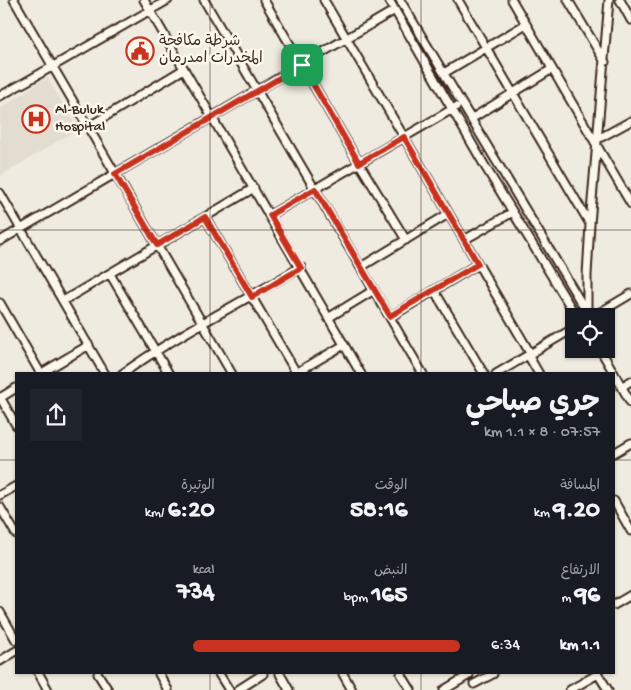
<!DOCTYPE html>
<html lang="ar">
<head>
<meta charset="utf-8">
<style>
	body { margin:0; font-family:"Gochi Hand","Playpen Sans Arabic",sans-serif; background:#20242c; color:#f1f3f6; direction:rtl; height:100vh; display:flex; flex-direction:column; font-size:19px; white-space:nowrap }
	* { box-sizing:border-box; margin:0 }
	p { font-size:16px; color:#9ea1a6 }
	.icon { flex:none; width:28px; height:28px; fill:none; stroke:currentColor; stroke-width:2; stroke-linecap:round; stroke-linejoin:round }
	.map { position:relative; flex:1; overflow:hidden; direction:ltr }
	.side { position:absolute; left:15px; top:372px; width:600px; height:302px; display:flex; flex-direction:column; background:#171b24; border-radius:0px; box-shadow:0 1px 4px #0004; direction:rtl }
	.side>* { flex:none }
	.fabs { position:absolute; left:565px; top:308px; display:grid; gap:10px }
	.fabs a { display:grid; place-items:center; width:50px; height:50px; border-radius:0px; background:#171b24; box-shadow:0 1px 4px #0004; font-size:25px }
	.pin { position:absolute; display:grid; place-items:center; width:42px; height:42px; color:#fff; margin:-21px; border-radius:10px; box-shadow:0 2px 8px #0006 }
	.round { display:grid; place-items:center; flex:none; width:52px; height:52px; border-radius:0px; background:#20242c }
	.overview { display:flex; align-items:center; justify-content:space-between; height:85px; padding:0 15px }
	h1 { font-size:28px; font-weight:700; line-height:38px }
	.metrics { display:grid; grid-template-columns:repeat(3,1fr); gap:8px; height:85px; padding:5px 15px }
	.metrics div { display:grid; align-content:center }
	.metrics b { font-size:25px; font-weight:700 }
	.metrics small { font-size:14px; font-weight:400 }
	.metrics p { font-size:14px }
	ul { padding:0 15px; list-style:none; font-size:16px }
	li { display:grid; grid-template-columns:80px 60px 1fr; align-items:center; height:38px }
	li i { height:12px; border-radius:6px; background:#c8321e }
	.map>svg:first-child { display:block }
	.built { fill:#e2dcd1 }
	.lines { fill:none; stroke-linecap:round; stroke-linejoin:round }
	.minor-casing { stroke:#3b2a1e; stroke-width:11 }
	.minor { stroke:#fbf7ec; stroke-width:7 }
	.route-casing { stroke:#fff; stroke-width:10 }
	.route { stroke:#c8321e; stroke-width:6 }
	.grid { fill:none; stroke:#3b2a1e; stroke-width:1; stroke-opacity:0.55 }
	.labels { text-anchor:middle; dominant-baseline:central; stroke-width:5; stroke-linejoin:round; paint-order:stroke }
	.poi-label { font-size:15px; fill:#3b2a1e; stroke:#fbf7ec; text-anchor:start }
</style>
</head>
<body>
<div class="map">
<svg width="631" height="690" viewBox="0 0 631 690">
	<rect width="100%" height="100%" fill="#f0ebe0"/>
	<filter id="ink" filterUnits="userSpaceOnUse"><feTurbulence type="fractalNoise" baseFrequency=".02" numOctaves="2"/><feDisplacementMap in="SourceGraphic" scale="10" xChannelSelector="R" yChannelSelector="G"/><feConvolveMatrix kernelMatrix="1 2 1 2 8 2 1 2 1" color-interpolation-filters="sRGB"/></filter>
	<g filter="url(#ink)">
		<!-- built -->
		<path class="built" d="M 47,77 L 78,129 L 0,176 L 0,109 Z"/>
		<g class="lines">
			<!-- minor casing -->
			<g class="minor-casing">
				<path id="minor" d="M 14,0 L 232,374
					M 144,0 L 361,374
					M 204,0 L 423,374
					M 264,0 L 359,163 L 406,240
					M 324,0 L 530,353
					M 389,0 L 486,168 L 576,316
					M 400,0 L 589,316
					M 458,0 L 590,224
					M 512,0 L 631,204
					M 568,0 L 605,62
					M 620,0 L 631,20
					M 444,73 L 526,24
					M 0,96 L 29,80 L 168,0
					M 471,119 L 552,69
					M 88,127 L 184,69
					M 598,139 L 631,121
					M 0,193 L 105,374
					M 270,215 L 456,107
					M 205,217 L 297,374
					M 464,240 L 513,212
					M 0,241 L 395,10
					M 361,267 L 448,214
					M 110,274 L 169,374
					M 434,290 L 484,374
					M 63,301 L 254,188
					M 0,303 L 41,374
					M 587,312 L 587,275 L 590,224 L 609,0
					M 594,316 L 631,294
					M 390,317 L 478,264
					M 328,318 L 374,290
					M 600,349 L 631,403
					M 528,355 L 539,374
					M 40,374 L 89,345
					M 122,374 C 179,333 241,303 301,267
					M 294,374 L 344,345
					M 496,374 L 574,328
					M 621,387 L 631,381
					M 0,397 L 16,425
					M 0,398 L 16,388
					M 614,453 L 631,443
					M 0,495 L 16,486
					M 614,501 L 631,531
					M 0,507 L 16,534
					M 614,605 L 631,595
					M 0,612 L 16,640
					M 0,661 L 16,651
					M 39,674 L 48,690
					M 98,674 L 108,690
					M 159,674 L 168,690
					M 219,674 L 229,690
					M 280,674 L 289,690
					M 343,674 L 352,690
					M 401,674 L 411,690
					M 474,684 L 493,674
					M 238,690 L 263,674
					M 444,690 L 469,675
					M 570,690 L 598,674 L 608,690"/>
			</g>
			<!-- minor -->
			<use href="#minor" class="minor"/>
		</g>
	</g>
	<g class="lines" filter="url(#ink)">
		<!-- route casing -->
		<g class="route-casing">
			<path id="route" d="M 302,65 L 359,163 L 404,137 L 478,264 L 390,316 L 315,189 L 270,215 L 301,268 L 252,297 L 205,217 L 157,245 L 115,174 Z"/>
		</g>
		<!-- route -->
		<use href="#route" class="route"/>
	</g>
	<!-- grid -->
	<path class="grid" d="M 210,0 L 210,374M 421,0 L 421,374M 0,230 L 631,230M 0,460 L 16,460M 614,460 L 631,460M 210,674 L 210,690M 421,674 L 421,690"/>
	<!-- icons -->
	<defs>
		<g id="civic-ring" transform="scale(1.4375)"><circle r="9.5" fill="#fbf7ec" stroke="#c8321e" stroke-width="1.5"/><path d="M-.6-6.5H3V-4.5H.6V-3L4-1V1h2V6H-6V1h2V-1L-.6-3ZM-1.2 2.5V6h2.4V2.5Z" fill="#c8321e"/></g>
		<g id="hospital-ring" transform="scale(1.4375)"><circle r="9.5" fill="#fbf7ec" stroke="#c8321e" stroke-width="1.5"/><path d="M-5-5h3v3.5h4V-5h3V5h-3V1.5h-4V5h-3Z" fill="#c8321e"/></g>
	</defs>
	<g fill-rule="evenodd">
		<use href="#civic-ring" x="140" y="51"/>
		<use href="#hospital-ring" x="36" y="119"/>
	</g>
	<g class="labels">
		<!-- poi labels -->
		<g class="poi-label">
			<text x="159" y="42">شرطة مكافحة<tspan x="159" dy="17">المخدرات امدرمان</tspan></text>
			<text x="55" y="110">Al-Buluk<tspan x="55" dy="17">Hospital</tspan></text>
		</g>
	</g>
</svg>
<div class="fabs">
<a><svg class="icon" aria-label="locate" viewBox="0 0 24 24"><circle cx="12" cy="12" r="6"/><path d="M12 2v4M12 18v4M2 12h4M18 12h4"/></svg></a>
</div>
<div class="pin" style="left:302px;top:65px;background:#1e9e55"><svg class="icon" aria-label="arrive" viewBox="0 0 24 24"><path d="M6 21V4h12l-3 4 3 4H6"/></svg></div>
<section class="side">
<div class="overview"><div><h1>جري صباحي</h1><p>07:57 · 8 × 1.1 km</p></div><a class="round"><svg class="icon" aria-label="share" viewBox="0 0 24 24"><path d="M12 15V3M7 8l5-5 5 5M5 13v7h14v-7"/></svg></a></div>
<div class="metrics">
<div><p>المسافة</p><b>9.20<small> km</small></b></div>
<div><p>الوقت</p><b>58:16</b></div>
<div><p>الوتيرة</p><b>6:20<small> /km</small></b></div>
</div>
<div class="metrics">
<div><p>الارتفاع</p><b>96<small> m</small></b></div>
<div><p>النبض</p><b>165<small> bpm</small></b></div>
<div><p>kcal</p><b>734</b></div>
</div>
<ul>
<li><b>1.1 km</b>6:34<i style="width:62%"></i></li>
</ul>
</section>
</div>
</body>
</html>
